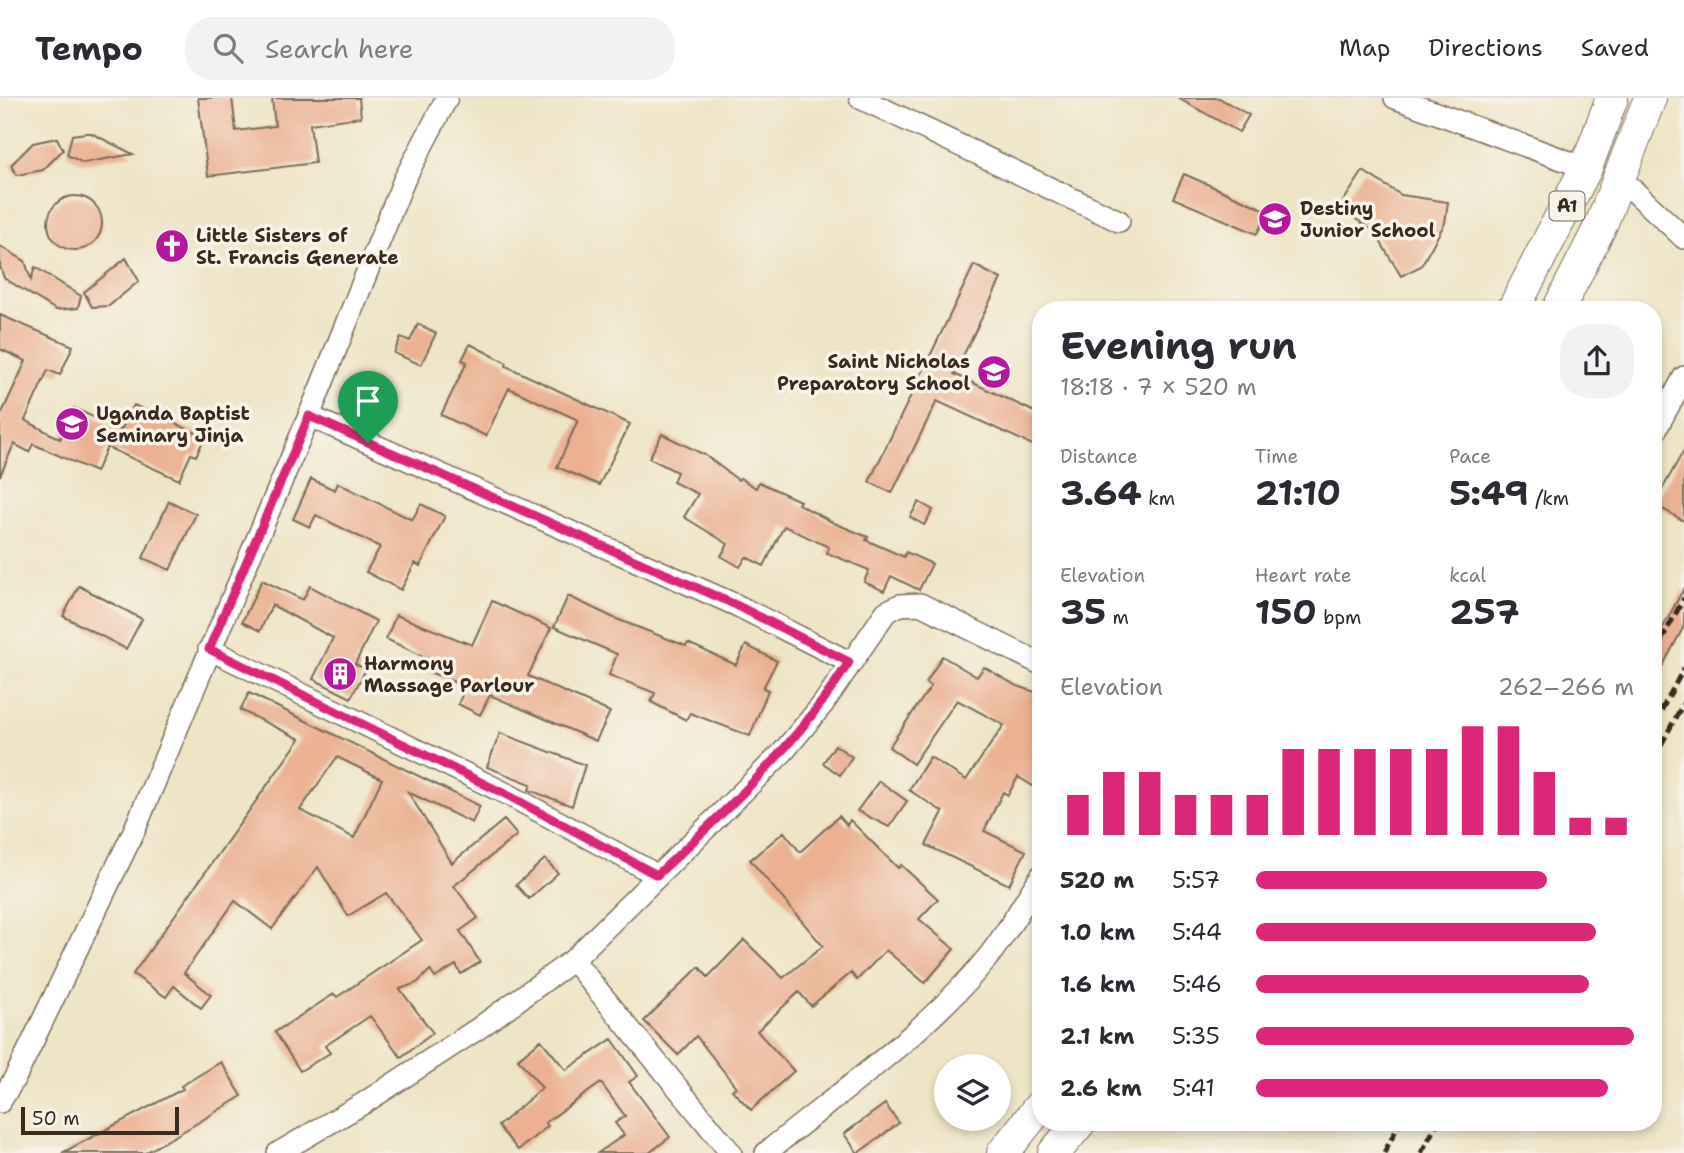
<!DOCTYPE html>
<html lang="en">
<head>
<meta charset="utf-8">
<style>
	body { margin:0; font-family:"Shantell Sans",sans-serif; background:#f2f2f3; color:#2b2b33; height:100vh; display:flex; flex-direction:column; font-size:26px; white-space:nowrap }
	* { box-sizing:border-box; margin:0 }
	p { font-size:23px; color:#7c7c81 }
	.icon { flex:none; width:38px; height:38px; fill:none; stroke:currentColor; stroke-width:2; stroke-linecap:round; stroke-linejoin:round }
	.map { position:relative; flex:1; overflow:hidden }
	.details { position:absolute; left:1032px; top:203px; width:630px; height:830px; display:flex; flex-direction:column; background:#fff; border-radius:28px; box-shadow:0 4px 10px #0003 }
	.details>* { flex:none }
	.buttons { position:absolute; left:934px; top:956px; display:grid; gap:14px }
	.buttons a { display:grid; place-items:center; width:77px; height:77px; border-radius:50%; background:#fff; box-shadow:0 4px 10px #0003; font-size:35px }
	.scale { position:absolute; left:21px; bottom:18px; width:158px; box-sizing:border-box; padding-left:7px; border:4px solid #3b2a1e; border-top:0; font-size:19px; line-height:24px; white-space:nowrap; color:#3b2a1e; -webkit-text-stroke:5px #f7f3e8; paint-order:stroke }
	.pin { position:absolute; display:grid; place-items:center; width:60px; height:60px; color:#fff; margin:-72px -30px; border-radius:50% 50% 50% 0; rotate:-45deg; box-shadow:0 0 7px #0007 }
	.pin .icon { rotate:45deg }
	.round { display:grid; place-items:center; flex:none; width:74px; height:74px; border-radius:28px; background:#f2f2f3 }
	.overview { display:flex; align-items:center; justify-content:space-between; height:119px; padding:0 28px }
	h1 { font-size:38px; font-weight:700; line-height:52px }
	.stats { display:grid; grid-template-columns:repeat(3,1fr); gap:10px; height:119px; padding:7px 28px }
	.stats div { display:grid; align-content:center }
	.stats b { font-size:35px; font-weight:700 }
	.stats small { font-size:19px; font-weight:400 }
	.stats p { font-size:19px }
	.chart { height:196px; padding:14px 28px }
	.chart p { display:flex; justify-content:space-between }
	.chart svg { width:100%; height:126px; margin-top:7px; stroke:#db2777; stroke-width:6 }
	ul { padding:0 28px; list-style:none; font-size:23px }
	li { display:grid; grid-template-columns:112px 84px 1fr; align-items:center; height:52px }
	li i { height:18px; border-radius:9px; background:#db2777 }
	header { display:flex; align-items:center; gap:42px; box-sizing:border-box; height:98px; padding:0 35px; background:#fff; border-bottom:2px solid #e1e1e2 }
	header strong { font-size:33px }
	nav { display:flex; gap:38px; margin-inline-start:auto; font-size:24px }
	.search { width:490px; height:63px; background:#f2f2f3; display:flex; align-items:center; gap:18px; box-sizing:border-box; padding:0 24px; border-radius:28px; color:#7c7c81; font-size:26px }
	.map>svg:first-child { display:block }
	.building { fill:#ebb192; fill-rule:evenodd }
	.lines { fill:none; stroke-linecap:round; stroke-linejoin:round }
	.minor-casing { stroke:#7a6b59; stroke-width:24 }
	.highway-casing { stroke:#7a6b59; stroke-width:34 }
	.minor { stroke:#fff; stroke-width:21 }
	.highway { stroke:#fff; stroke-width:32 }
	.rail { stroke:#3b2a1e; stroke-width:5; stroke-dasharray:10 5; stroke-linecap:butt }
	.route-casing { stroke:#fff; stroke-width:14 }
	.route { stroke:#db2777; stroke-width:9 }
	.labels { text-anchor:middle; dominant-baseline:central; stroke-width:7; stroke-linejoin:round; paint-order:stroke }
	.shield { fill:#f7f3e8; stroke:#73665b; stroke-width:2 }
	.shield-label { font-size:18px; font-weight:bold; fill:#3b2a1e }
	.poi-label { font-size:19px; font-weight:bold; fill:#3b2a1e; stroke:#f7f3e8; text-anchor:start }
</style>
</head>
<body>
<header>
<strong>Tempo</strong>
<div class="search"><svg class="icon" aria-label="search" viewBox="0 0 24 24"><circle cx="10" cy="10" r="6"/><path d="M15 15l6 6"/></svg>Search here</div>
<nav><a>Map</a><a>Directions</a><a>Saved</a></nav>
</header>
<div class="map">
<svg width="1684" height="1055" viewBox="0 0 1684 1055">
	<rect width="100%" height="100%" fill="#f7f3e8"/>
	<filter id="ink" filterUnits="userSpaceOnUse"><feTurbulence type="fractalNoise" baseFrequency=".0143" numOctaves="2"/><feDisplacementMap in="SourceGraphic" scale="14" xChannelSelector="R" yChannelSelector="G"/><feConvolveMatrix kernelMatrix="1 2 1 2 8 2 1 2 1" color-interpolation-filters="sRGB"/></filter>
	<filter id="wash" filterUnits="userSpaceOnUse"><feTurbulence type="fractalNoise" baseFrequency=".00686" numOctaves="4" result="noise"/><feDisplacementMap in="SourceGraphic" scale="28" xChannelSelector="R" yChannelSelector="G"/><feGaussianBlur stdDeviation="1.57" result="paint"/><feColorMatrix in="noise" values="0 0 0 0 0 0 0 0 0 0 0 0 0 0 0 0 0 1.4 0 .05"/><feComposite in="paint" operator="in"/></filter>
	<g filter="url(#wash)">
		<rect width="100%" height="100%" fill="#eee4c6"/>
		<g id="blocks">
			<!-- building -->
			<path class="building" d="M 198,0 L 232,0 L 236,33 L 275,28 L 272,0 L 359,0 L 361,19 L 310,26 L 315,65 L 208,78 Z
				M 1178,0 L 1219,0 L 1249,17 L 1239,34 Z
				M 86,35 L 91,35 L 133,56 L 83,65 L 67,57 L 72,37 Z
				M 57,40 L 63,52 L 43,72 L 17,77 L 11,67 L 33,45 Z
				M 1363,73 L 1401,97 L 1448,104 L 1445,125 L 1421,168 L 1401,178 L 1374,133 L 1339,110 Z
				M 1184,76 L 1268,113 L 1257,136 L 1173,100 Z
				M48 125a27 27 0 1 1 54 0a27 27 0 1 1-54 0Z
				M 0,148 L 25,163 L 31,182 L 35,169 L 81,198 L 78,210 L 56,212 L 4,180 L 0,168 Z
				M 126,160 L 139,183 L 109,208 L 92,209 L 84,194 Z
				M 974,167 L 1001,181 L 954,276 L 1041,317 L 1041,351 L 937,303 L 892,395 L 869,384 Z
				M 0,217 L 73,248 L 60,277 L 48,272 L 25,322 L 60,341 L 74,310 L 121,332 L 134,307 L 205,339 L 196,358 L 191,356 L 179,382 L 107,349 L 96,374 L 33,346 L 29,354 L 14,346 L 0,378 L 0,319 L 26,263 L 0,251 Z
				M 418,226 L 436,235 L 421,267 L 394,255 L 401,239 L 410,243 Z
				M 470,246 L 507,265 L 506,268 L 630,326 L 599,387 L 557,369 L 578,322 L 509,290 L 486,338 L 441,317 L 467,264 L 462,262 Z
				M 662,336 L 705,357 L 738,382 L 740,380 L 756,390 L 759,384 L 800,403 L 798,406 L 834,425 L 868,439 L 866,442 L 904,459 L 906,454 L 932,466 L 919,492 L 891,478 L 884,493 L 864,484 L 869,472 L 827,455 L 829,449 L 784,428 L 764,468 L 746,459 L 740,469 L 721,458 L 728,446 L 684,419 L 698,396 L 673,384 L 677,374 L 649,360 Z
				M 1684,352 L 1684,423 L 1654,406 Z
				M 311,381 L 335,392 L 338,385 L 412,422 L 421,406 L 445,418 L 420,468 L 415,465 L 401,492 L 366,474 L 380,449 L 316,417 L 310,429 L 293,421 Z
				M 169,403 L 196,416 L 170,472 L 143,460 Z
				M 919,404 L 933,412 L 924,427 L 910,419 Z
				M 262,482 L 303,502 L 310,488 L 376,523 L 355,566 L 366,571 L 351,600 L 313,581 L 333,540 L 272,507 L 260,533 L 242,524 Z
				M 79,488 L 142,521 L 126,551 L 63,518 Z
				M 1684,490 L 1684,528 L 1654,584 L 1654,546 Z
				M 568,498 L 614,520 L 686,548 L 688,545 L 736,567 L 746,547 L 777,563 L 763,590 L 768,592 L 750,638 L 690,615 L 686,622 L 651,604 L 655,595 L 609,577 L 617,556 L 554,529 Z
				M 492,503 L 551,530 L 528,578 L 610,614 L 596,643 L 490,597 L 480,617 L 458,606 L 466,589 L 427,573 L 431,562 L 386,541 L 396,517 L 472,547 Z
				M 942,558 L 977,579 L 984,569 L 1015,587 L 1041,596 L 1041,693 L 1018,679 L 1008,697 L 1003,694 L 984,733 L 1026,753 L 1009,787 L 926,747 L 943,714 L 909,692 L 930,659 L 966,682 L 1004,627 L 957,602 L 913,666 L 889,649 L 931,588 L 926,585 Z
				M 249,595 L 480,708 L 472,725 L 408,694 L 452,765 L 504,722 L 517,737 L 454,788 L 478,820 L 460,833 L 480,864 L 461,876 L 456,867 L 435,880 L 430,872 L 417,885 L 400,891 L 433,935 L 401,959 L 370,918 L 325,948 L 330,955 L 300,973 L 275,934 L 334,896 L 337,899 L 422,842 L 386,795 L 348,818 L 318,769 L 272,831 L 235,803 L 184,875 L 211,897 L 201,910 L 174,888 L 166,899 L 133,876 L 300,641 L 240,612 ZM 337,659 L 382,681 L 354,740 L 300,712 Z
				M 500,635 L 585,667 L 572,708 L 529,692 L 531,686 L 487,669 Z
				M 835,647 L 852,659 L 840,677 L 823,665 Z
				M 879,683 L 907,703 L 889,729 L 857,713 Z
				M 839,718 L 847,727 L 850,722 L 898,770 L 901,767 L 938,801 L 919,821 L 954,851 L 925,885 L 886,852 L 857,882 L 851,875 L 811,908 L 799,894 L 757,933 L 794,973 L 751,1012 L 732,992 L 736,989 L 696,938 L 678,957 L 644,923 L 699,869 L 708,879 L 744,842 L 783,880 L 823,848 L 750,762 L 784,734 L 800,754 Z
				M 545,761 L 558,775 L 529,801 L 516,787 Z
				M 612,941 L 638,978 L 629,984 L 670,1039 L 649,1055 L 598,1055 L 624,1037 L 615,1025 L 625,1018 L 601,985 L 545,1025 L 548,1028 L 518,1052 L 498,1028 L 542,990 L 518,961 L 541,942 L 566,972 Z
				M 221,964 L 242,998 L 189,1030 L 145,1055 L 62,1055 L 183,991 L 181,988 Z
				M 885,1006 L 899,1025 L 858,1055 L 844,1036 Z"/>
		</g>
	</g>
	<g filter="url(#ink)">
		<use href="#blocks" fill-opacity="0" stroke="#7a6b59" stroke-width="2"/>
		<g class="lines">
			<!-- minor casing -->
			<g class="minor-casing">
				<path id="minor" d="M 860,0 L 1119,123
					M 1395,0 L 1586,70
					M 1620,80 L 1684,140
					M 309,318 L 736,507 L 849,564
					M 1654,335 L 1684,279
					M 209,551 L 509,697 L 657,777
					M 573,862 L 731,1055
					M 0,1004 L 16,978 L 134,733 L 309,318 L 404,82 L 447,0
					M 278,1055 L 364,1005 L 479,930 L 573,862 L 783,654 L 823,606 L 886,514 L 900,507 L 920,506 L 1041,566
					M 766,1055 C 841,993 926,935 988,859 C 1008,834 1024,804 1041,778"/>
			</g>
			<!-- highway casing -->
			<g class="highway-casing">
				<path id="highway" d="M 1513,212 L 1586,70 L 1612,0
					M 1558,212 L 1601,127 L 1650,0
					M 1003,1055 L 1041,1007
					M 1054,1055 L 1080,1024"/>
			</g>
			<!-- minor -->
			<use href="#minor" class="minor"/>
			<!-- highway -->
			<use href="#highway" class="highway"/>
			<!-- rail -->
			<path class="rail" d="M 1654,556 L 1684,500
				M 1654,626 L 1684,570
				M 1654,660 L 1684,604
				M 1384,1055 L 1400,1024
				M 1421,1055 L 1438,1024"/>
		</g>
	</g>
	<g class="lines" filter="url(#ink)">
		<!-- route casing -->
		<g class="route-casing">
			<path id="route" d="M 309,318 L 736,507 L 849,564 C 798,646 727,712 657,777 L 509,698 L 209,551 Z"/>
		</g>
		<!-- route -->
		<use href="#route" class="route"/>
	</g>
	<!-- icons -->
	<defs>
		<g id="school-disc" transform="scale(1.75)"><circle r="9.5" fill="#b5179e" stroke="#f7f3e8"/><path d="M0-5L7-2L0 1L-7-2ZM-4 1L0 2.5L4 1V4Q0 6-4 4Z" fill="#fff"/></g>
		<g id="church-disc" transform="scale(1.75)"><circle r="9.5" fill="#b5179e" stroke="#f7f3e8"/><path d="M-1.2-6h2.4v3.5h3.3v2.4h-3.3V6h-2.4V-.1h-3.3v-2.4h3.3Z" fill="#fff"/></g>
		<g id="university-disc" transform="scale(1.75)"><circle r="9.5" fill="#b5179e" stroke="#f7f3e8"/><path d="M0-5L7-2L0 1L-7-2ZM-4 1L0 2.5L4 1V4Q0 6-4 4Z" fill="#fff"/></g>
		<g id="building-disc" transform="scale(1.75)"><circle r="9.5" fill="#b5179e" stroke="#f7f3e8"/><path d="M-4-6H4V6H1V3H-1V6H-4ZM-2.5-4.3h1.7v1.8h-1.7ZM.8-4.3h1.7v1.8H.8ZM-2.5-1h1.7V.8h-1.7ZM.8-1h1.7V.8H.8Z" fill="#fff"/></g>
	</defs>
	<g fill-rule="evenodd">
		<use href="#school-disc" x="1275" y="121"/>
		<use href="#church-disc" x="172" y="148"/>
		<use href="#school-disc" x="994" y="274"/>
		<use href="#university-disc" x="72" y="326"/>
		<use href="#building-disc" x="340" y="576"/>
	</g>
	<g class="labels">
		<!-- shield labels -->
		<rect class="shield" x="1549.5" y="93.5" width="35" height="29" rx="5"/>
		<g class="shield-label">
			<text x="1567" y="108">A1</text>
		</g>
		<!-- poi labels -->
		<g class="poi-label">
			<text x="1300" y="110">Destiny<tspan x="1300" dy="22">Junior School</tspan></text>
			<text x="196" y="137">Little Sisters of<tspan x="196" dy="22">St. Francis Generate</tspan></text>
			<text x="970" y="263" text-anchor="end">Saint Nicholas<tspan x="970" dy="22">Preparatory School</tspan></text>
			<text x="96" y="315">Uganda Baptist<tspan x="96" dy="22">Seminary Jinja</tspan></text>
			<text x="364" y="565">Harmony<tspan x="364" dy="22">Massage Parlour</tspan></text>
		</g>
	</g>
</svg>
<div class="buttons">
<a><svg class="icon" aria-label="layers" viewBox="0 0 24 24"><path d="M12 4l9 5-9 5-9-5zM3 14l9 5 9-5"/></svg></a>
</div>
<div class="scale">50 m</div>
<div class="pin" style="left:368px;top:345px;background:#1e9e55"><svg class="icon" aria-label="arrive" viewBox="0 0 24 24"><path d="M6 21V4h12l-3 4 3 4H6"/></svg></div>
<section class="details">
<div class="overview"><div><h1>Evening run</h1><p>18:18 · 7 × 520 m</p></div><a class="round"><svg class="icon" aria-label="share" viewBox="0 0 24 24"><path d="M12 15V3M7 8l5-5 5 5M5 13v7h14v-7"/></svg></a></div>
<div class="stats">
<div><p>Distance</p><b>3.64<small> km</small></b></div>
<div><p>Time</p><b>21:10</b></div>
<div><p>Pace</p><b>5:49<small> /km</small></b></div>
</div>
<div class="stats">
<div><p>Elevation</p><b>35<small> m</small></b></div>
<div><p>Heart rate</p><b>150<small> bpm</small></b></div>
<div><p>kcal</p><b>257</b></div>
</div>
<div class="chart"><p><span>Elevation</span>262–266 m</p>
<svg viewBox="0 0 160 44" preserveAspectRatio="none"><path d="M5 44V30M15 44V22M25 44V22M35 44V30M45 44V30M55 44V30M65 44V14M75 44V14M85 44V14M95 44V14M105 44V14M115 44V6M125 44V6M135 44V22M145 44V38M155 44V38"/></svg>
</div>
<ul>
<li><b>520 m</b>5:57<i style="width:77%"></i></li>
<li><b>1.0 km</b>5:44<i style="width:90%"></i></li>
<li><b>1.6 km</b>5:46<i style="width:88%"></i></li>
<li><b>2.1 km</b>5:35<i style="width:100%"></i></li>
<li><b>2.6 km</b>5:41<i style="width:93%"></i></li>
</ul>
</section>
</div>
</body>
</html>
